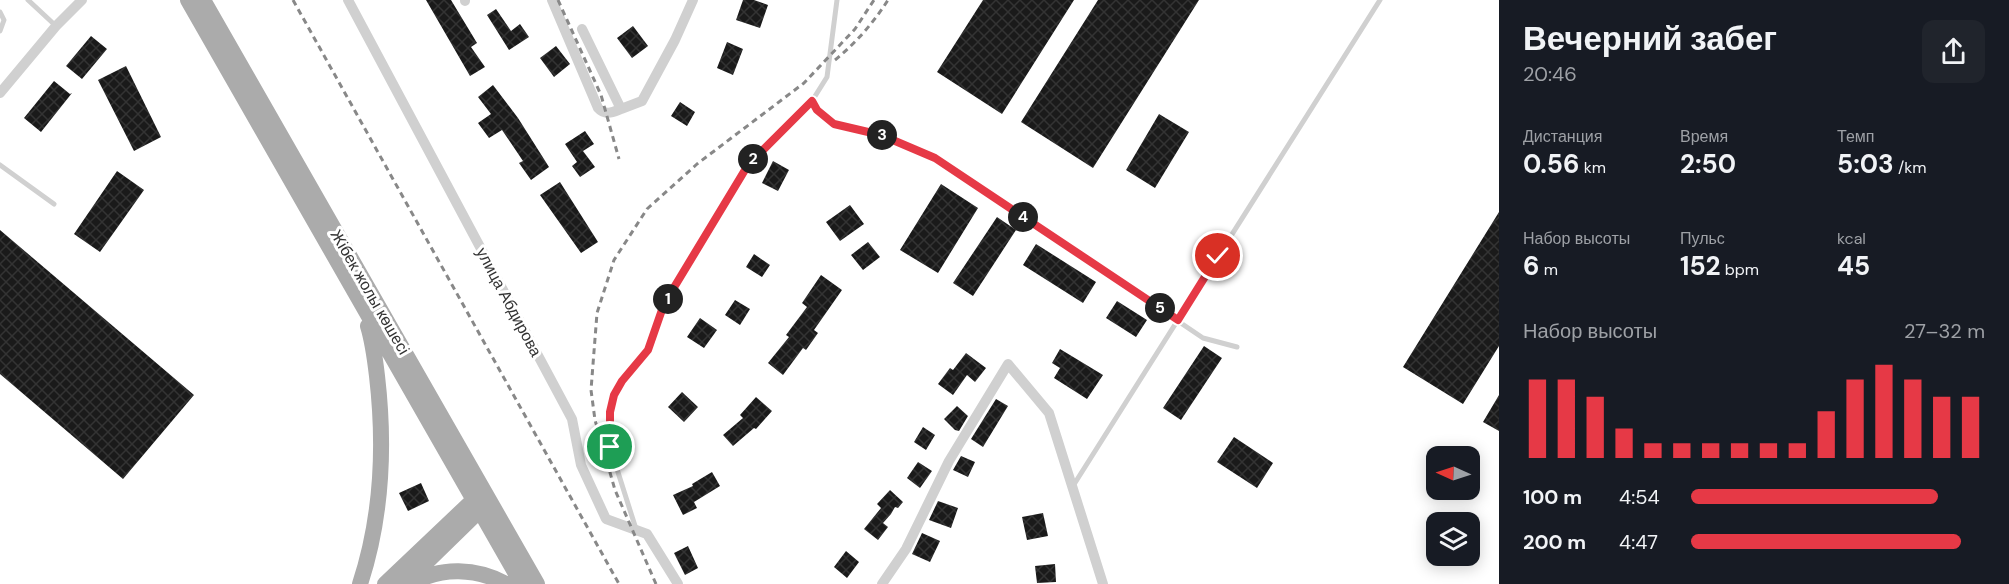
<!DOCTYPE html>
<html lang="ru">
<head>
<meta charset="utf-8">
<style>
	body { margin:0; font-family:"DM Sans",sans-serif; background:#20242c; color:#f1f3f6; height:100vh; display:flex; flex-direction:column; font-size:22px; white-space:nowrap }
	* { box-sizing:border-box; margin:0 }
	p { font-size:20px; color:#9ea1a6 }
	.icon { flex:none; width:33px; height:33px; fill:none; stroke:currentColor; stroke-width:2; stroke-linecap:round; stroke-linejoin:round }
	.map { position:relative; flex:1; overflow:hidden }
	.drawer { display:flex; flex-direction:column; background:#171b24; width:510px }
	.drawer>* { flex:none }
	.needle { width:39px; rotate:273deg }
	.fabs { position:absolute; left:1426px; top:446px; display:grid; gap:12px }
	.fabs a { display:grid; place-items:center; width:54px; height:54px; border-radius:12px; background:#171b24; box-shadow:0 3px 15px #0003; font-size:30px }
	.pin { position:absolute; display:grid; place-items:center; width:51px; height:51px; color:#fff; margin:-26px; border:3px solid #fff; border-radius:50%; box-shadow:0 2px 6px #0007 }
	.km { position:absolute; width:30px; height:30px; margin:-15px; border-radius:50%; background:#222; color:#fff; font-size:16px; line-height:30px; text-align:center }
	.round { display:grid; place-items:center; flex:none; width:63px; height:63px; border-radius:12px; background:#20242c }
	.head { display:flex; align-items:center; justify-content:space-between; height:102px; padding:0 24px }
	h1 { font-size:33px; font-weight:700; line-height:45px }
	.stats { display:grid; grid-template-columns:repeat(3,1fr); gap:9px; height:102px; padding:6px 24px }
	.stats div { display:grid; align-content:center }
	.stats b { font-size:26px; font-weight:700 }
	.stats small { font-size:16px; font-weight:400 }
	.stats p { font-size:16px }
	.chart { height:168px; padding:12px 24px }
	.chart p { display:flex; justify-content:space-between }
	.chart svg { width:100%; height:108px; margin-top:6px; stroke:#e63946; stroke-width:6 }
	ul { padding:0 24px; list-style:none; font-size:20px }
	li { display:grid; grid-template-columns:96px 72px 1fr; align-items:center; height:45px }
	li i { height:15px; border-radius:8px; background:#e63946 }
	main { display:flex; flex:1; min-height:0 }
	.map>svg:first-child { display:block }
	.building { fill:url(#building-cross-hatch) }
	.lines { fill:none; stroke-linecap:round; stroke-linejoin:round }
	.service { stroke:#d0d0d0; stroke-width:5 }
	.minor { stroke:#d0d0d0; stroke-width:10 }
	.primary { stroke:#ababab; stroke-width:16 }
	.rail { stroke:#888; stroke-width:3; stroke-dasharray:6 4.5; stroke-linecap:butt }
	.route-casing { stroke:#fff; stroke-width:12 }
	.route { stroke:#e63946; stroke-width:8 }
	.labels { text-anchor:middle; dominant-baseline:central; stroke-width:6; stroke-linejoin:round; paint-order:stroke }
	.street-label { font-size:16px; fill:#333; stroke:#fff }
</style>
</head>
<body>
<main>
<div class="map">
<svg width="1499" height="584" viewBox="0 0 1499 584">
	<defs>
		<pattern id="building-cross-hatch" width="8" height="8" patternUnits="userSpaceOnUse" patternTransform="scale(1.5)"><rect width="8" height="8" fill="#1a1a1a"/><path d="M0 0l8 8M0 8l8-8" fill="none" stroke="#333"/></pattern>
	</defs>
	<rect width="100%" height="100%" fill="#fff"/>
	<!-- building -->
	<path class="building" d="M 426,0 L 451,0 L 477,43 L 471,47 L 485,67 L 470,76 Z
		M 743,0 L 754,0 L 768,5 L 760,28 L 736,20 Z
		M 983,0 L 1074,0 L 1002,114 L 937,72 Z
		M 1098,0 L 1199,0 L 1093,168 L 1021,122 Z
		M 496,9 L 511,31 L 520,24 L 529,37 L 509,50 L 487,15 Z
		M 633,26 L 648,46 L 632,58 L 617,38 Z
		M 91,36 L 107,49 L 82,79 L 66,66 Z
		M 727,42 L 743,49 L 733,75 L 717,68 Z
		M 556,46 L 570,64 L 554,77 L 540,58 Z
		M 126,66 L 161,137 L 134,151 L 98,80 Z
		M 54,81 L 70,94 L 72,93 L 41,132 L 24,118 Z
		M 493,85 L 518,118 L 549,167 L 531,180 L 519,163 L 523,161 L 502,130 L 489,138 L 478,123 L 491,114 L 478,97 Z
		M 680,102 L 695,112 L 687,126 L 671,116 Z
		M 1159,114 L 1189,132 L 1155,188 L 1126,170 Z
		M 585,131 L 594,144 L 583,151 L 595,167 L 580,177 L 572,166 L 577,162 L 565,144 Z
		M 773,161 L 789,170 L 778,191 L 762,183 Z
		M 117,171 L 144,190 L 100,252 L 74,234 Z
		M 560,182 L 598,242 L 581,253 L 540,195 Z
		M 941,184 L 978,208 L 938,273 L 900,250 Z
		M 850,205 L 864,224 L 840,241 L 826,222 Z
		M 1499,212 L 1499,346 L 1463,404 L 1403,367 Z
		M 997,217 L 1016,230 L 973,296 L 953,283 Z
		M 0,230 L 194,395 L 123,479 L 0,374 Z
		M 868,242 L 880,257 L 863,270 L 851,255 Z
		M 1036,244 L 1096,282 L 1083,303 L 1023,265 Z
		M 754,254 L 770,265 L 762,277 L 746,267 Z
		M 821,275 L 842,290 L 814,330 L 818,333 L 806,350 L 803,348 L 783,375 L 768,363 L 789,337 L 786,335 L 807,307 L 802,303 Z
		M 735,300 L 750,309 L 740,325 L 725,315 Z
		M 1117,301 L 1147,320 L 1136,337 L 1106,318 Z
		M 700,318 L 717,330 L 704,348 L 687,337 Z
		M 1204,346 L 1222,358 L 1181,420 L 1163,408 Z
		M 1060,349 L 1103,375 L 1087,399 L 1054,378 L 1060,368 L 1052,363 Z
		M 966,353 L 986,368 L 975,382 L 967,375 L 953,395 L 938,384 L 950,368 L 953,370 Z
		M 682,392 L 698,407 L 684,422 L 668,407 Z
		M 1499,395 L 1499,431 L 1483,422 Z
		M 756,397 L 772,411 L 756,429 L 754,428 L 733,446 L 723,435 L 743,418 L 740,415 Z
		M 996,399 L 1008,406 L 983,447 L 971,439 Z
		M 957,406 L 968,416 L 959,431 L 955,430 L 944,419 Z
		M 923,427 L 935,435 L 926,450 L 914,442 Z
		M 1234,437 L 1273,463 L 1257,488 L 1217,462 Z
		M 961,456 L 975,462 L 968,477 L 953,470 Z
		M 918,462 L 932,471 L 920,488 L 907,478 Z
		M 712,472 L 720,486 L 694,502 L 697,508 L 683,515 L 673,495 L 693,486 L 692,484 Z
		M 421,483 L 429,501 L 408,511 L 399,493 Z
		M 890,490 L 903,502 L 898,508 L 895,507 L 891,514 L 883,523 L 888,527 L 878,540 L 864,529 L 881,508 L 877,504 Z
		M 938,501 L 958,508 L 951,528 L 929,520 Z
		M 1043,513 L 1048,536 L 1027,540 L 1022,517 Z
		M 922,533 L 940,541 L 930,562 L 912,554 Z
		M 688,546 L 698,568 L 685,575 L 674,553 Z
		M 846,551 L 859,562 L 847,578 L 834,567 Z
		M 1055,564 L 1056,582 L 1037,583 L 1035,566 Z"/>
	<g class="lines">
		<!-- service -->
		<path class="service" d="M 28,0 L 56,26
			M 0,12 L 4,20 L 0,31
			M 812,101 L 817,110 L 834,124 L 881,135 L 935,157 L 1203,338 L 1237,347
			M 0,165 L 54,204
			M 1073,486 L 1380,0
			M 636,529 L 610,447 L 610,412 L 614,395 L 622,381 L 648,350 L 665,305 L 748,165 L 812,101 L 827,77 L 837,0"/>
		<!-- minor -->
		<path class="minor" d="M 348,0 L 572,419 L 581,465 L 606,519 L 647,534 L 678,584
			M 465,0 L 465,1
			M 552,0 L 598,108 C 605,116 613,112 621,109
			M 582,29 L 621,109 L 642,101 L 675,40 L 693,0
			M 0,93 L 56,26 L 82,0
			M 882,584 L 906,549 L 949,461 L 1008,364 L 1049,413 L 1103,584"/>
		<!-- primary -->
		<path class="primary" d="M 188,0 L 522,584
			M 203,0 L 537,584
			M 360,584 C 382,517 385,445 377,376 C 375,359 373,342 368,326
			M 385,584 L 482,492
			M 404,584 L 487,503
			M 412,584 C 440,566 477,568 506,584"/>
		<!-- rail -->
		<path class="rail" d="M 293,0 L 619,584
			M 558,0 L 601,95 L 619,159
			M 835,60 C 856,43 874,22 888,0
			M 656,584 L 615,490 L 595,420 L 591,390 L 597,313 L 614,260 L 647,209 L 697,164 L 804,83 L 855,29 L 874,0"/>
	</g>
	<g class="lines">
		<!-- route casing -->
		<g class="route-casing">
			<path id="route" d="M 610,447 L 610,412 L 614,395 L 622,381 L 648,350 L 664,304 L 748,165 L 812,101 L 817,110 L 834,124 L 881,135 L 935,158 L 1178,320 L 1218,256"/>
		</g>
		<!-- route -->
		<use href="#route" class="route"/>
	</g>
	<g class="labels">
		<!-- street labels -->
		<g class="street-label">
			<text transform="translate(370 292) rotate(60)">Жібек жолы көшесі</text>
			<text transform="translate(509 302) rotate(62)">улица Абдирова</text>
		</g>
	</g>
</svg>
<div class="fabs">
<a><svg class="needle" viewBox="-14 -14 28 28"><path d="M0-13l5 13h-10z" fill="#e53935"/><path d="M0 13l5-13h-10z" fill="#9ea1a6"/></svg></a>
<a><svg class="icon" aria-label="layers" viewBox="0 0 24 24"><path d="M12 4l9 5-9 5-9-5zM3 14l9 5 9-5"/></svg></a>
</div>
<div class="pin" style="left:610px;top:447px;background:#1e9e55"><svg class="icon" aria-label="arrive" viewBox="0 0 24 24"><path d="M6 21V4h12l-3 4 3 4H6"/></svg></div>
<div class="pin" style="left:1218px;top:256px;background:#d93025"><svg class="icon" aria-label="check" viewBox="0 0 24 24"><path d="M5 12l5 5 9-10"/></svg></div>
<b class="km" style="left:668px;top:299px">1</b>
<b class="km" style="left:753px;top:159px">2</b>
<b class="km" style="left:882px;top:135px">3</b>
<b class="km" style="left:1023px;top:217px">4</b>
<b class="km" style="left:1160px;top:308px">5</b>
</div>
<section class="drawer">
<div class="head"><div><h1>Вечерний забег</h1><p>20:46</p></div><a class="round"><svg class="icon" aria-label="share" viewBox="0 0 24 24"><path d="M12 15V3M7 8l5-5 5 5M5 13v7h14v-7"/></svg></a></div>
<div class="stats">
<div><p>Дистанция</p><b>0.56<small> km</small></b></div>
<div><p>Время</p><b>2:50</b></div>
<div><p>Темп</p><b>5:03<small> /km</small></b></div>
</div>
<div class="stats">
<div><p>Набор высоты</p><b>6<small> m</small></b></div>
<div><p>Пульс</p><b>152<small> bpm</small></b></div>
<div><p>kcal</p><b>45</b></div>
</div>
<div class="chart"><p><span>Набор высоты</span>27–32 m</p>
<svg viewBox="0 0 160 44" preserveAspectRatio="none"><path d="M5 44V12M15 44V12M25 44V19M35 44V32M45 44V38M55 44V38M65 44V38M75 44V38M85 44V38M95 44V38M105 44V25M115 44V12M125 44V6M135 44V12M145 44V19M155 44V19"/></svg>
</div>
<ul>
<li><b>100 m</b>4:54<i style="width:84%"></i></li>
<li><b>200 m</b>4:47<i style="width:92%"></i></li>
</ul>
</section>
</main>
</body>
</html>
